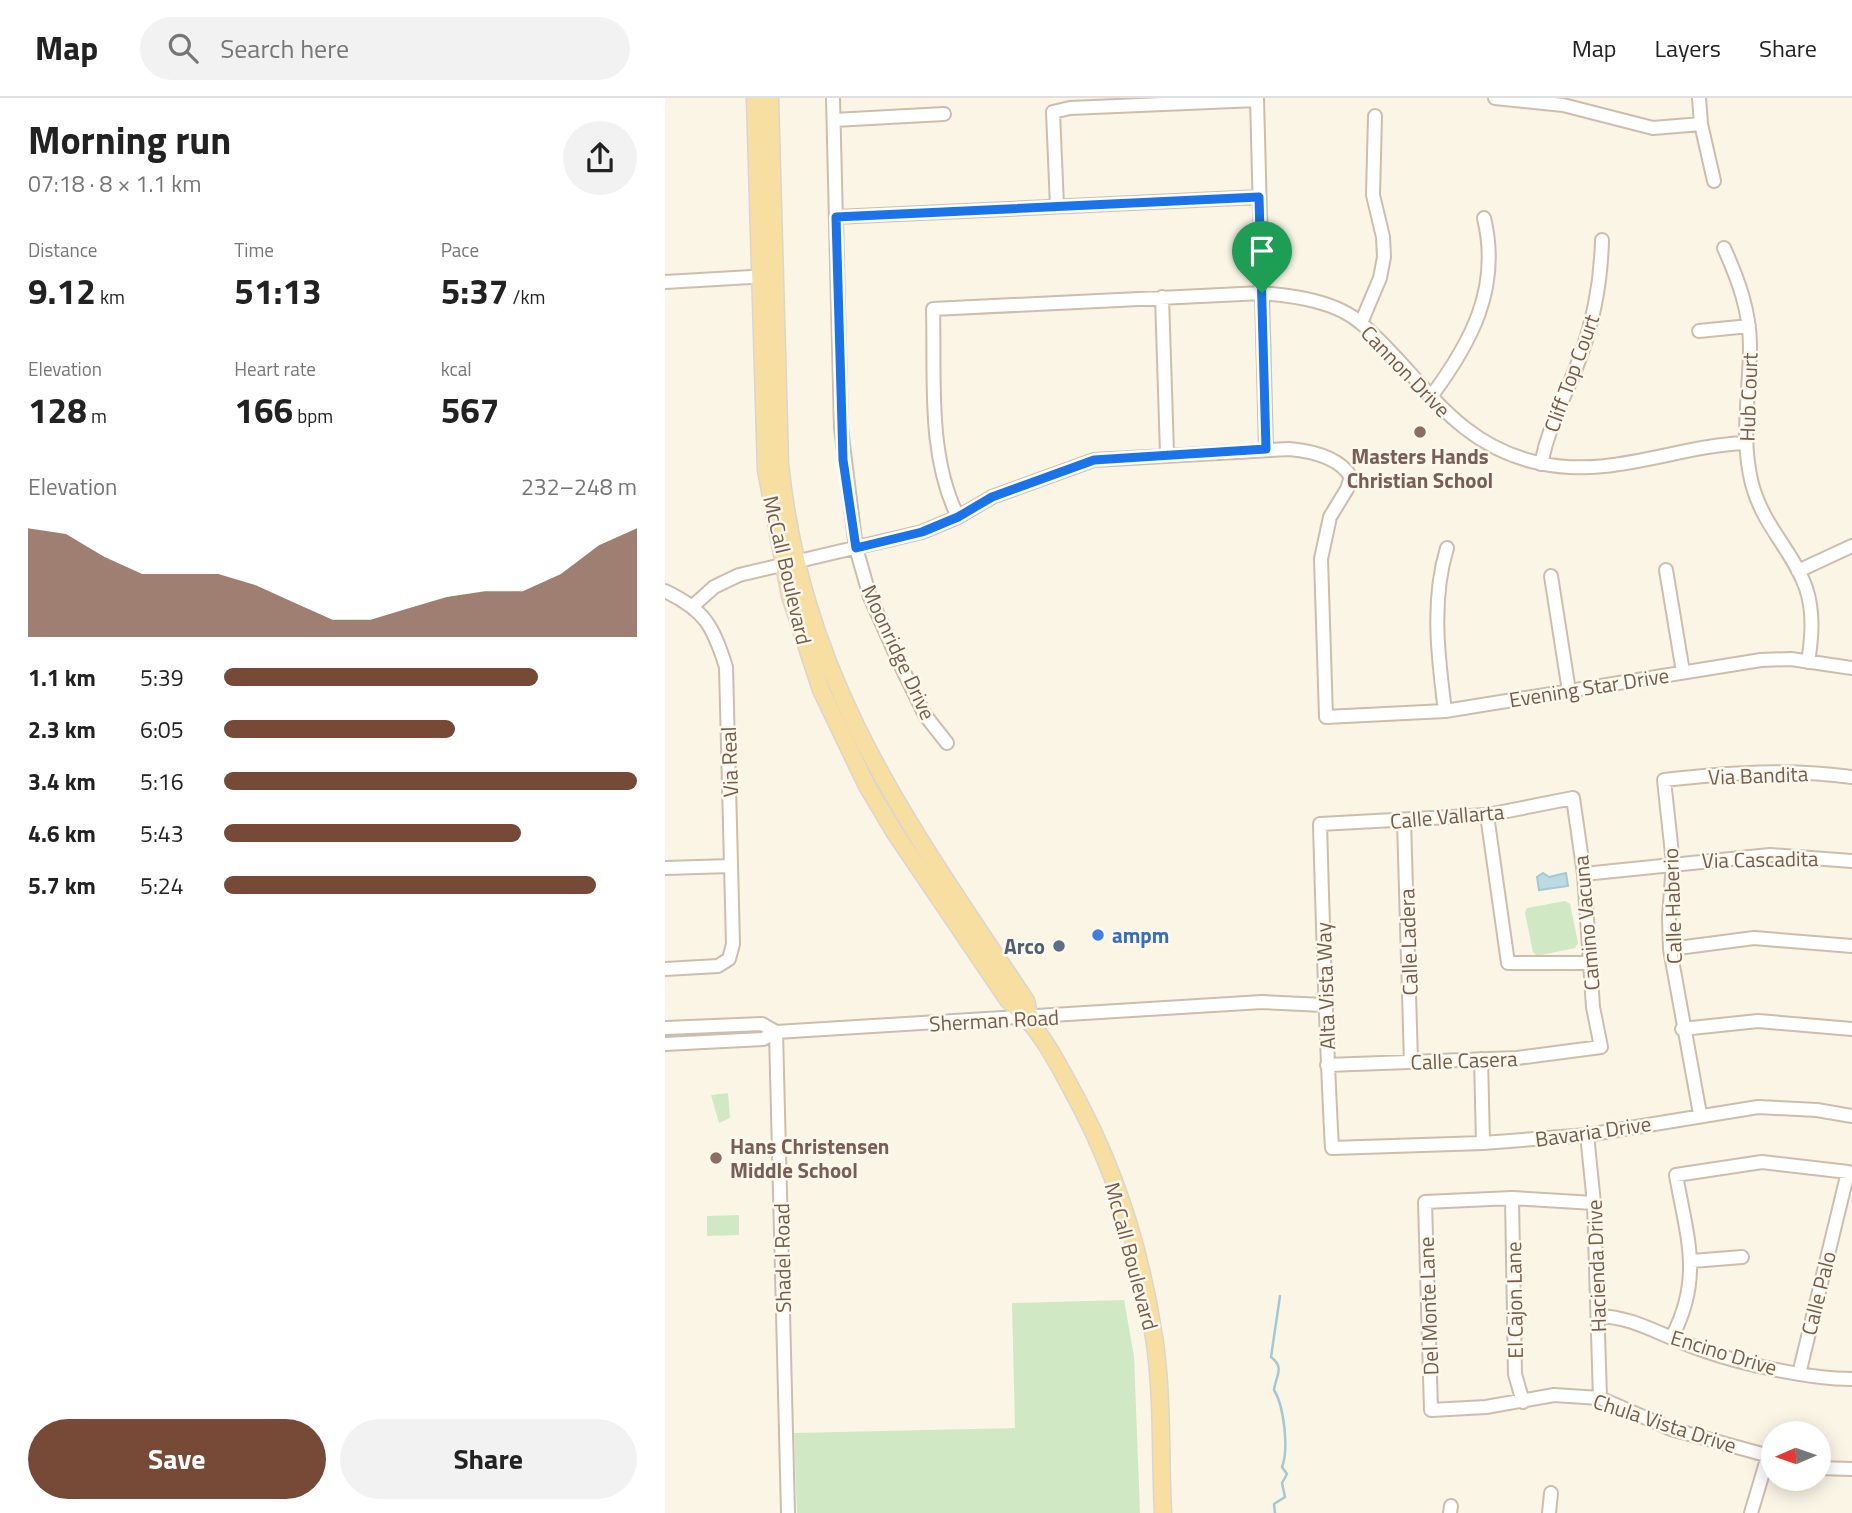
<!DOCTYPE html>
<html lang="en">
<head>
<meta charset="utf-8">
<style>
	body { margin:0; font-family:"Titillium Web",sans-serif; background:#f2f2f2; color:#222; height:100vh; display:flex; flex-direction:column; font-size:26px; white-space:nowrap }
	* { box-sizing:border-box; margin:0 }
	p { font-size:23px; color:#767676 }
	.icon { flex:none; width:38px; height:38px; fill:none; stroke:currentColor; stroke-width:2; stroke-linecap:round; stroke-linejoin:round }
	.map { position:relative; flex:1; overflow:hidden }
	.panel { display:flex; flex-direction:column; background:#fff; width:665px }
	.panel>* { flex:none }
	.needle { width:46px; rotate:268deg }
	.fabs { position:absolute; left:1096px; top:1323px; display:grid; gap:14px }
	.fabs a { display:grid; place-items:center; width:70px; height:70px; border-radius:50%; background:#fff; box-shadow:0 4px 18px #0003; font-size:35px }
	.pin { position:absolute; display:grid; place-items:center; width:60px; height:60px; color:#fff; margin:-72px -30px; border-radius:50% 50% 50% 0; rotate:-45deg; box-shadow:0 0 7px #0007 }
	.pin .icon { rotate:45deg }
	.round { display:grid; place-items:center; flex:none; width:74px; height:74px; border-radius:37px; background:#f2f2f2 }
	.summary { display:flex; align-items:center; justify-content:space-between; height:119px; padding:0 28px }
	h1 { font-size:38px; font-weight:700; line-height:52px }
	.metrics { display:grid; grid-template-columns:repeat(3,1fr); gap:10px; height:119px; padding:7px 28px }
	.metrics div { display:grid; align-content:center }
	.metrics b { font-size:35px; font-weight:700 }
	.metrics small { font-size:19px; font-weight:400 }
	.metrics p { font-size:19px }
	.chart { height:196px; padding:14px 28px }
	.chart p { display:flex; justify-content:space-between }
	.chart svg { width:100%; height:126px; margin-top:7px; fill:#774a37; opacity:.7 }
	.action { display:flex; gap:14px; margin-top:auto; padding:14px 28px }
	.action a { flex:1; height:80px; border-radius:42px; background:#774a37; color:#fff; font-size:28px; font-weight:700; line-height:80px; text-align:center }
	.action a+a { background:#f2f2f2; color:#222 }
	ul { padding:0 28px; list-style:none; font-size:23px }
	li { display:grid; grid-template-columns:112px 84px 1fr; align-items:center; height:52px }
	li i { height:18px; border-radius:9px; background:#774a37 }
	header { display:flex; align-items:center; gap:42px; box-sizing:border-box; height:98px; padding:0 35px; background:#fff; border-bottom:2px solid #e0e0e0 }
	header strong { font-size:33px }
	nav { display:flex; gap:38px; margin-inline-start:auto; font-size:24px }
	.search { width:490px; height:63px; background:#f2f2f2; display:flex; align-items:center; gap:18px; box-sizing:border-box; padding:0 24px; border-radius:38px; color:#767676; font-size:26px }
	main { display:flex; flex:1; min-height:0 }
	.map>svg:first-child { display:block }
	.green { fill:#d1e8c5 }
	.water { fill:#bbdbe4; stroke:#a2c9d5; stroke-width:2 }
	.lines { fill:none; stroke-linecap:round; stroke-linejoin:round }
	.stream { stroke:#a2c9d5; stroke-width:2.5 }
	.minor-casing { stroke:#cdbdad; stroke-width:16 }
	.major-casing { stroke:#dbd5d0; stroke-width:19 }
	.minor { stroke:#fff; stroke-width:12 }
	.major { stroke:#f7dea1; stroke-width:16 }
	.route-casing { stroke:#fff; stroke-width:14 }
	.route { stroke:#1a73e8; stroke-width:9 }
	.education-dot { fill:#8d6e63; stroke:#fef8ec; stroke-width:2.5 }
	.shop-dot { fill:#3f7fe0; stroke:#fef8ec; stroke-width:2.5 }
	.service-dot { fill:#5c6f8a; stroke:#fef8ec; stroke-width:2.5 }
	.labels { text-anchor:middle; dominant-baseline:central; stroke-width:5; stroke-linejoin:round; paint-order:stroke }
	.street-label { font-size:21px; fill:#735d4c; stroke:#fef8ec }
	.education-label { font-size:21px; font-weight:bold; fill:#785e54; stroke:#fef8ec }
	.shop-label { font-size:21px; font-weight:bold; fill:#366cbe; stroke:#fef8ec; text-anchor:start }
	.service-label { font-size:21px; font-weight:bold; fill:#4e5e75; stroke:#fef8ec; text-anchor:end }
</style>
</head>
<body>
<header>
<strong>Map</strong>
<div class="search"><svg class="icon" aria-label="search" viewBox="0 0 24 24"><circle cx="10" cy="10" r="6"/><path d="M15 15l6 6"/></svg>Search here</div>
<nav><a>Map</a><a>Layers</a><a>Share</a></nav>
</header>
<main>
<section class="panel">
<div class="summary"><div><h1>Morning run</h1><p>07:18 · 8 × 1.1 km</p></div><a class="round"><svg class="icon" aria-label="share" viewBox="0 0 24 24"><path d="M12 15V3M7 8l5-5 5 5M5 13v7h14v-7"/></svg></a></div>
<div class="metrics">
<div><p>Distance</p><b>9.12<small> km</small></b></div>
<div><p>Time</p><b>51:13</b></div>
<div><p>Pace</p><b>5:37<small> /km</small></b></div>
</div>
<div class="metrics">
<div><p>Elevation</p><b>128<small> m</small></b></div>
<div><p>Heart rate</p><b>166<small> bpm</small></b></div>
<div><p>kcal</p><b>567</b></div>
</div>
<div class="chart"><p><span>Elevation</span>232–248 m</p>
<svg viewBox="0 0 160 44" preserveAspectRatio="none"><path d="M0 44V6L10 8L20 16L30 22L40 22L50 22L60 26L70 32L80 38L90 38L100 34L110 30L120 28L130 28L140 22L150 12L160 6V44z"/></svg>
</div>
<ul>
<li><b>1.1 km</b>5:39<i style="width:76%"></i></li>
<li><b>2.3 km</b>6:05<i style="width:56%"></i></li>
<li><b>3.4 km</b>5:16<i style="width:100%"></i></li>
<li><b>4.6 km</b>5:43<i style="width:72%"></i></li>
<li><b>5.7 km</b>5:24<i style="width:90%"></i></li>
</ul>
<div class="action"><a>Save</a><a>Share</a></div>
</section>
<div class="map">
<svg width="1187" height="1415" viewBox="0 0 1187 1415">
	<rect width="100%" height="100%" fill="#fbf5e6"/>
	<!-- green -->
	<path class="green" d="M 900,803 L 905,806 L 913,845 L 910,850 L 872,858 L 868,854 L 860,815 L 862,810 Z
		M 63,995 L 65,1020 L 54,1025 L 46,997 Z
		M 74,1117 L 74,1137 L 42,1138 L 42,1118 Z
		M 459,1202 L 469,1258 L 475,1415 L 132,1415 L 129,1335 L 350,1330 L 347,1205 Z"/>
	<!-- water -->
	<path class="water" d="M 878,775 L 884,779 L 901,775 L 903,788 L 874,792 L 872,779 Z"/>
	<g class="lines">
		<!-- stream -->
		<path class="stream" d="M 610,1415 L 609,1406 L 620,1399 L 617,1385 L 622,1376 L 617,1369 C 624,1351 619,1308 609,1292 C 611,1277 620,1270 606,1259 L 615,1198"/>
		<!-- minor casing -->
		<g class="minor-casing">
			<path id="minor" d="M 168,0 L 176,330 L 191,450 L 205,499 L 235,566 L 260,617 L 282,645
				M 592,0 L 601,351
				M 830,0 L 898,7 L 988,30 L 1036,26
				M 1034,0 L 1036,26 L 1049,83
				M 169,22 L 279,16
				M 392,108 L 388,14 L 405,10 L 592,2
				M 171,119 L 594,99
				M 1059,150 C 1073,181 1085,213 1085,248 C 1085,295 1075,338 1087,386 C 1098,428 1128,453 1141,490 C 1149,514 1147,539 1143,564
				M 0,184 L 102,178
				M 497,199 L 502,355
				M 696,225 L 715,180 L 719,159 L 718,139 L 708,97 L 710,18
				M 1034,233 L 1084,228
				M 765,300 C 806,245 836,190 819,120
				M 876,366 C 885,322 903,294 917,254 C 930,217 936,181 937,142
				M 293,419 C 262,356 270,280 268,211 L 597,195 C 630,198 671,203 697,226 C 758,279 787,346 874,365 C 946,381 1010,348 1080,345
				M 1001,472 L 1018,574
				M 1133,473 L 1187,448
				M 886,478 L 904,593
				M 0,493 C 40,512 48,528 61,569 L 68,846 L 64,861 L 53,868 L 0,871
				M 29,507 L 49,489 L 74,477 L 257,434 L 293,419 L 327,399 L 429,362 L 624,351 C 646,353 674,359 686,379 L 682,391 L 665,419 L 656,461 L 661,619 L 780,613 L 1096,562 L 1126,561 L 1187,570
				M 780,613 C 773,559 766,502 782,450
				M 822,717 L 843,865 L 926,865
				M 739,723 L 746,964
				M 0,770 L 66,768
				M 919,776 L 1105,757 L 1187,763
				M 1005,851 L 1089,840 L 1187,848
				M 0,930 L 97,926 L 111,934
				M 1017,931 L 1093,923 L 1187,931
				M 111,934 L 123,1415
				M 0,946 L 98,941 L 111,934 L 597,904 L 659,907
				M 816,961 L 818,1045
				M 662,967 L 852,960 L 936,949 L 928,909 L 919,776 L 908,700 L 822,717 L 655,726 C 658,834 661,942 667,1050 L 818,1045 L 922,1037 L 1093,1009 L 1152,1012 L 1187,1018
				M 1035,1016 L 1005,851 L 1004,819 L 1008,765 L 999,682 C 1062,675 1124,670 1187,679
				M 922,1037 L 929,1105 L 935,1300
				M 847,1100 L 850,1276 L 858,1304
				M 929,1105 L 847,1100 L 760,1104 L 766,1312 L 821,1309 L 889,1297 L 935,1300 L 1006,1331 L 1108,1359
				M 1027,1163 L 1077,1159
				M 933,1218 C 966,1219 988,1233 1019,1245 C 1062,1263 1140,1281 1187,1281
				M 1007,1239 C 1038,1179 1022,1140 1011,1077 L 1097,1064 L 1183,1074 L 1134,1276
				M 1153,1370 L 1187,1371
				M 785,1415 L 786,1408
				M 884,1415 L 886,1395
				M 1086,1415 L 1103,1358"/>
		</g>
		<!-- major casing -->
		<g class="major-casing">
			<path id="major" d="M 90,0 L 101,372 L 125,498 L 156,592 L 202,688 L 230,735 L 343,902 C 372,926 389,958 407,992 C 449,1068 476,1153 489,1239 C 498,1297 495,1357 498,1415
				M 105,0 L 115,366 C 138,586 243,725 361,903 L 365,920"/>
		</g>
		<!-- minor -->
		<use href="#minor" class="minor"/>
		<!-- major -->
		<use href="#major" class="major"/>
	</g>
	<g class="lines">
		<!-- route casing -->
		<g class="route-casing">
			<path id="route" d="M 594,99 L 601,351 L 429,362 L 327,399 L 293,419 L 257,434 L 191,450 L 178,362 L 171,119 Z"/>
		</g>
		<!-- route -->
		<use href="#route" class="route"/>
	</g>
	<!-- markers -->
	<g class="education-dot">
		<circle cx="755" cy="334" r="7"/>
		<circle cx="51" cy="1060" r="7"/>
	</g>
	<circle class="shop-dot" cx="433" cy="837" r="7"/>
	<circle class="service-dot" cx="394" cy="848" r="7"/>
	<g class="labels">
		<!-- street labels -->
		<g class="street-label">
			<text transform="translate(741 273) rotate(46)">Cannon Drive</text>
			<text transform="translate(906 275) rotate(-70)">Cliff Top Court</text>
			<text transform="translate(1083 299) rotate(-88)">Hub Court</text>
			<text transform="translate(123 472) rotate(77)">McCall Boulevard</text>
			<text transform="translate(234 554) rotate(65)">Moonridge Drive</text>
			<text transform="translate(924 589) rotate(-9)">Evening Star Drive</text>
			<text transform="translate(64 664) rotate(-92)">Via Real</text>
			<text transform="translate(1093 677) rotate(-2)">Via Bandita</text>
			<text transform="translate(782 718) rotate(-5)">Calle Vallarta</text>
			<text transform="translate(1095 761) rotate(-1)">Via Cascadita</text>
			<text transform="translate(1007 808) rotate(-92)">Calle Haberio</text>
			<text transform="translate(921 825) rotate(-95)">Camino Vacuna</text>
			<text transform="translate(743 844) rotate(-92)">Calle Ladera</text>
			<text transform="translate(660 888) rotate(-92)">Alta Vista Way</text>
			<text transform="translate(329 922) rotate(-3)">Sherman Road</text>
			<text transform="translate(799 962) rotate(-2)">Calle Casera</text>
			<text transform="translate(928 1033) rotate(-8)">Bavaria Drive</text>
			<text transform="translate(467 1158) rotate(75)">McCall Boulevard</text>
			<text transform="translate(117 1160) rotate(-91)">Shadel Road</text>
			<text transform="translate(931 1168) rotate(-92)">Hacienda Drive</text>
			<text transform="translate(1153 1195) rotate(-76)">Calle Palo</text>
			<text transform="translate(849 1202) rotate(-91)">El Cajon Lane</text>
			<text transform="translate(763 1208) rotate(-92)">Del Monte Lane</text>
			<text transform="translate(1059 1254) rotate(17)">Encino Drive</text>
			<text transform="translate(1000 1325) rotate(18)">Chula Vista Drive</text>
		</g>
		<!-- education labels -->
		<g class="education-label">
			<text x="755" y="358">Masters Hands<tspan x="755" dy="24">Christian School</tspan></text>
			<text x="65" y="1048" text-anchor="start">Hans Christensen<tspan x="65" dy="24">Middle School</tspan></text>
		</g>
		<!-- shop labels -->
		<g class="shop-label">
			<text x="447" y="837">ampm</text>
		</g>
		<!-- service labels -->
		<g class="service-label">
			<text x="380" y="848">Arco</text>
		</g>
	</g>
</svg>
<div class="fabs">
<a><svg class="needle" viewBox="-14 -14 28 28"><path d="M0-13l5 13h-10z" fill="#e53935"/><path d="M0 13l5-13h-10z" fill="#767676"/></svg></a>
</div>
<div class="pin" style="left:597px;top:195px;background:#1e9e55"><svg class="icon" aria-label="arrive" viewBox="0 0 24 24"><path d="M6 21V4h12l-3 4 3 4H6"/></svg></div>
</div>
</main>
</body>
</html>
